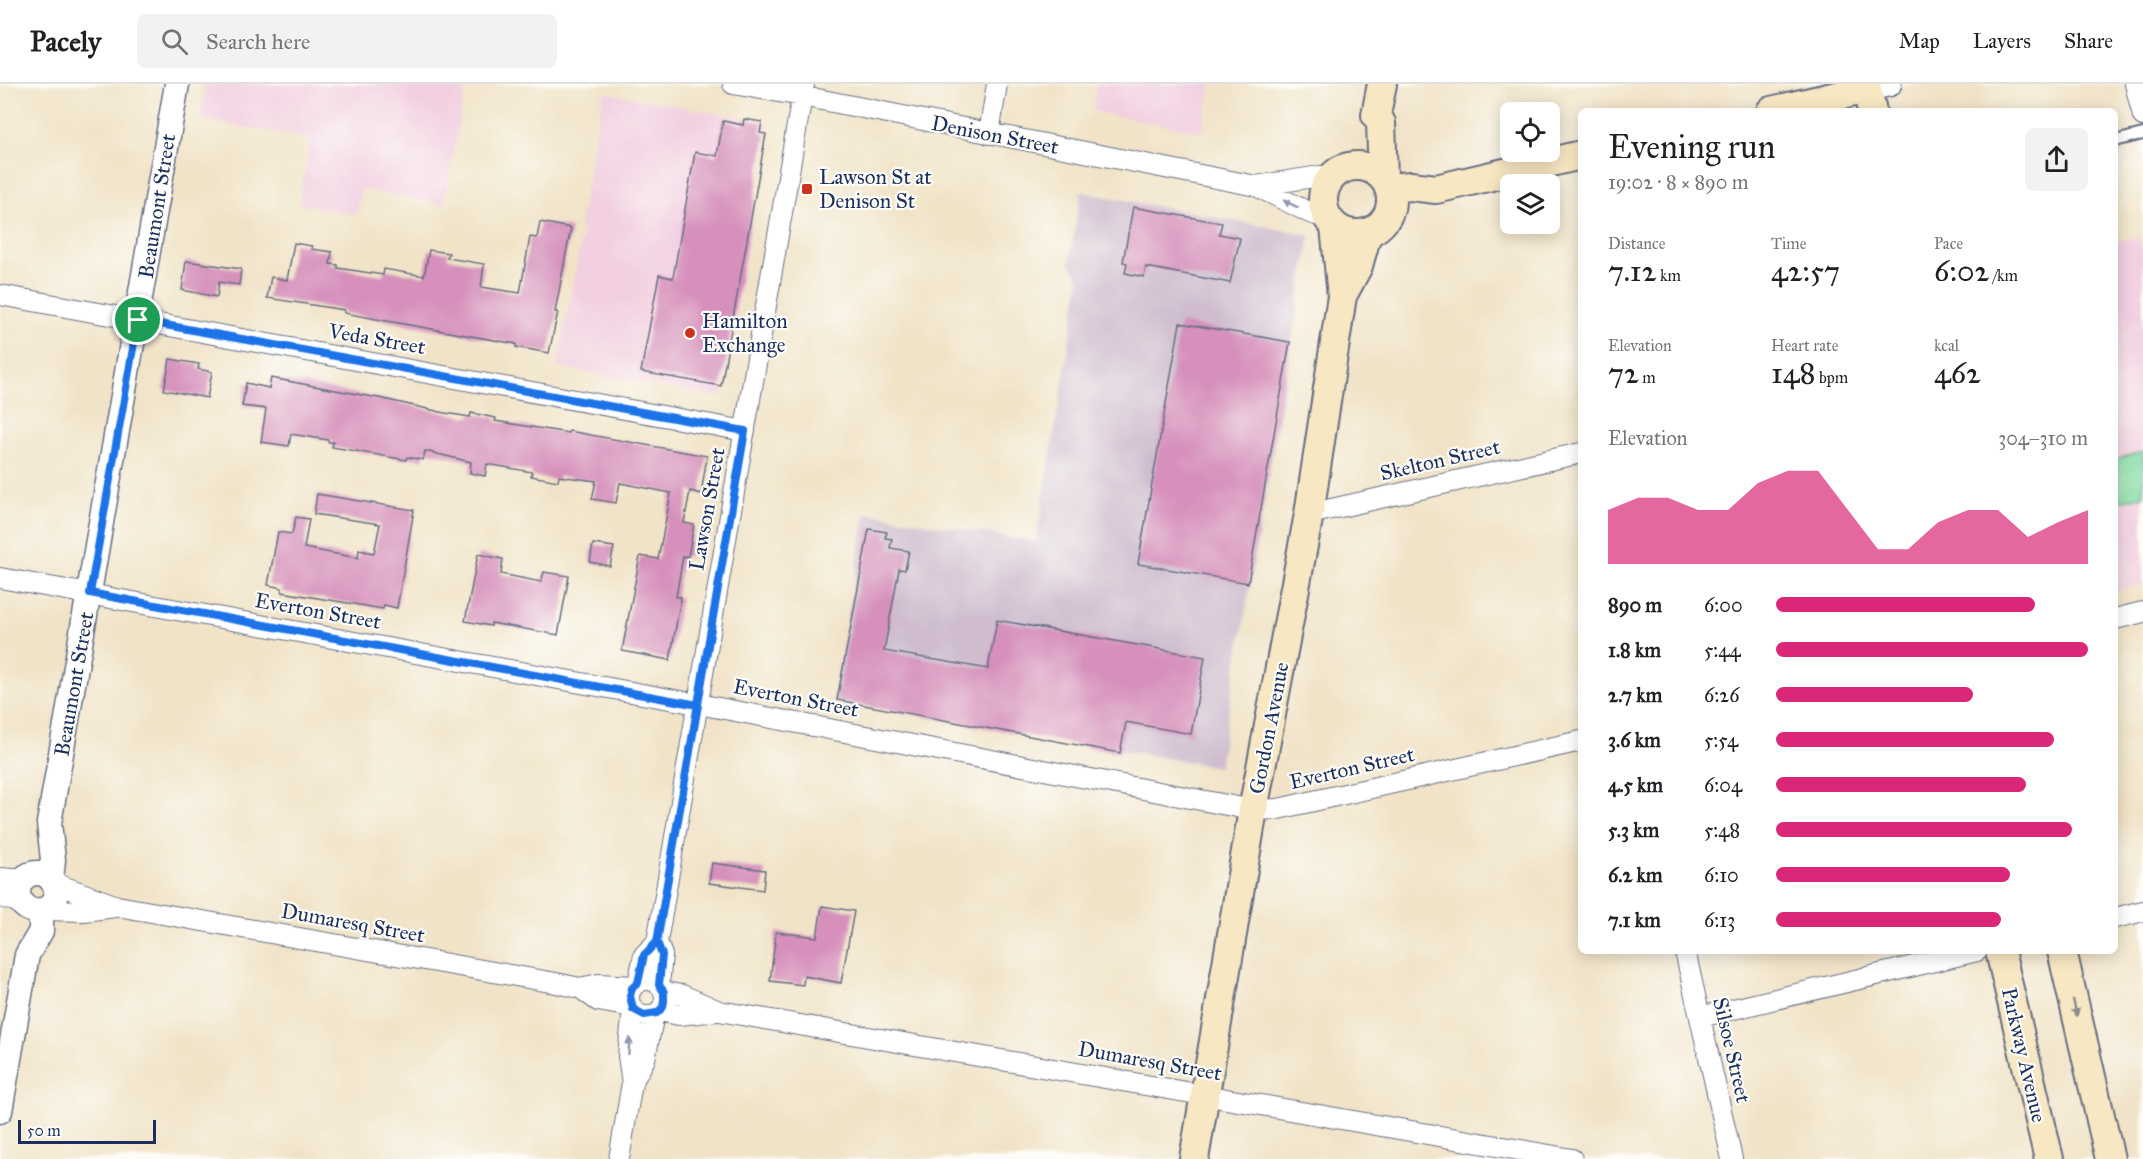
<!DOCTYPE html>
<html lang="en">
<head>
<meta charset="utf-8">
<style>
	body { margin:0; font-family:"IM FELL Great Primer",serif; background:#f2f2f2; color:#202124; height:100vh; display:flex; flex-direction:column; font-size:22px; white-space:nowrap }
	* { box-sizing:border-box; margin:0 }
	p { font-size:20px; color:#757577 }
	.icon { flex:none; width:33px; height:33px; fill:none; stroke:currentColor; stroke-width:2; stroke-linecap:round; stroke-linejoin:round }
	.map { position:relative; flex:1; overflow:hidden }
	.side { position:absolute; left:1578px; top:24px; width:540px; height:846px; display:flex; flex-direction:column; background:#fff; border-radius:9px; box-shadow:0 3px 15px #0003 }
	.side>* { flex:none }
	.fabs { position:absolute; left:1500px; top:18px; display:grid; gap:12px }
	.fabs a { display:grid; place-items:center; width:60px; height:60px; border-radius:9px; background:#fff; box-shadow:0 3px 15px #0003; font-size:30px }
	.scale { position:absolute; left:18px; bottom:15px; width:138px; box-sizing:border-box; padding-left:6px; border:3px solid #1b2f5e; border-top:0; font-size:16px; line-height:21px; white-space:nowrap; color:#1b2f5e; -webkit-text-stroke:4px #fdfcf7; paint-order:stroke }
	.pin { position:absolute; display:grid; place-items:center; width:51px; height:51px; color:#fff; margin:-26px; border:3px solid #fff; border-radius:50%; box-shadow:0 2px 6px #0007 }
	.round { display:grid; place-items:center; flex:none; width:63px; height:63px; border-radius:9px; background:#f2f2f2 }
	.head { display:flex; align-items:center; justify-content:space-between; height:102px; padding:0 30px }
	h1 { font-size:33px; font-weight:600; line-height:45px }
	.figures { display:grid; grid-template-columns:repeat(3,1fr); gap:9px; height:102px; padding:6px 30px }
	.figures div { display:grid; align-content:center }
	.figures b { font-size:30px; font-weight:600 }
	.figures small { font-size:16px; font-weight:400 }
	.figures p { font-size:16px }
	.chart { height:168px; padding:12px 30px }
	.chart p { display:flex; justify-content:space-between }
	.chart svg { width:100%; height:108px; margin-top:6px; fill:#db2777; opacity:.7 }
	ul { padding:0 30px; list-style:none; font-size:20px }
	li { display:grid; grid-template-columns:96px 72px 1fr; align-items:center; height:45px }
	li i { height:15px; border-radius:8px; background:#db2777 }
	header { display:flex; align-items:center; gap:36px; box-sizing:border-box; height:84px; padding:0 30px; background:#fff; border-bottom:2px solid #e0e0e0 }
	header strong { font-size:28px }
	nav { display:flex; gap:33px; margin-inline-start:auto; font-size:21px }
	.search { width:420px; height:54px; background:#f2f2f2; display:flex; align-items:center; gap:15px; box-sizing:border-box; padding:0 21px; border-radius:9px; color:#757577; font-size:22px }
	.map>svg:first-child { display:block }
	.built { fill:#f2cfe1 }
	.industrial { fill:#cfbdcf }
	.green { fill:#7fdaa0; stroke:#4d847f; stroke-width:1.5 }
	.building { fill:#d690bb }
	.lines { fill:none; stroke-linecap:round; stroke-linejoin:round }
	.service-casing { stroke:#666e83; stroke-width:14 }
	.minor-casing { stroke:#666e83; stroke-width:22 }
	.tertiary-casing { stroke:#666e83; stroke-width:27 }
	.secondary-casing { stroke:#666e83; stroke-width:32 }
	.service { stroke:#fff; stroke-width:10 }
	.minor { stroke:#fff; stroke-width:20 }
	.tertiary { stroke:#fff; stroke-width:24 }
	.secondary { stroke:#f8e7c3; stroke-width:28 }
	.oneway { fill:#8d97ae }
	.oneway2 { fill:#8a8b90 }
	.route-casing { stroke:#fff; stroke-width:12 }
	.route { stroke:#1a73e8; stroke-width:8 }
	.poi-dot { fill:#c8321e; stroke:#fdfcf7; stroke-width:2 }
	.labels { text-anchor:middle; dominant-baseline:central; stroke-width:4.5; stroke-linejoin:round; paint-order:stroke }
	.street-label { font-size:21px; fill:#1b2f5e; stroke:#fdfcf7 }
	.poi-label { font-size:21px; fill:#1b2f5e; stroke:#fdfcf7; text-anchor:start }
</style>
</head>
<body>
<header>
<strong>Pacely</strong>
<div class="search"><svg class="icon" aria-label="search" viewBox="0 0 24 24"><circle cx="10" cy="10" r="6"/><path d="M15 15l6 6"/></svg>Search here</div>
<nav><a>Map</a><a>Layers</a><a>Share</a></nav>
</header>
<div class="map">
<svg width="2143" height="1075" viewBox="0 0 2143 1075">
	<rect width="100%" height="100%" fill="#fdfcf7"/>
	<filter id="ink" filterUnits="userSpaceOnUse"><feTurbulence type="fractalNoise" baseFrequency=".0167" numOctaves="2"/><feDisplacementMap in="SourceGraphic" scale="12" xChannelSelector="R" yChannelSelector="G"/><feConvolveMatrix kernelMatrix="1 2 1 2 8 2 1 2 1" color-interpolation-filters="sRGB"/></filter>
	<filter id="wash" filterUnits="userSpaceOnUse"><feTurbulence type="fractalNoise" baseFrequency=".008" numOctaves="4" result="noise"/><feDisplacementMap in="SourceGraphic" scale="24" xChannelSelector="R" yChannelSelector="G"/><feGaussianBlur stdDeviation="1.35" result="paint"/><feColorMatrix in="noise" values="0 0 0 0 0 0 0 0 0 0 0 0 0 0 0 0 0 1.4 0 .05"/><feComposite in="paint" operator="in"/></filter>
	<g filter="url(#wash)">
		<rect width="100%" height="100%" fill="#f1e3c7"/>
		<!-- built -->
		<path class="built" d="M 206,0 L 466,0 L 444,120 L 361,105 L 357,130 L 299,120 L 310,55 L 200,35 Z
			M 1097,0 L 1211,0 L 1202,48 L 1092,27 Z
			M 603,8 L 768,39 L 721,313 L 557,283 L 583,146 L 579,145 Z
			M 2138,153 L 2140,162 L 2143,162 L 2143,500 L 2115,507 L 2115,158 Z"/>
		<!-- industrial -->
		<path class="industrial" d="M 1081,108 L 1310,151 L 1219,683 L 833,617 L 866,429 L 1036,458 L 1080,195 L 1069,179 Z"/>
		<!-- green -->
		<path class="green" d="M 2143,368 L 2143,412 L 2115,418 L 2115,375 Z"/>
		<g id="blocks">
			<!-- building -->
			<path class="building" d="M 744,35 L 762,38 L 760,49 L 766,50 L 721,302 L 641,288 L 659,191 L 673,194 L 695,68 L 717,72 L 723,37 L 743,41 Z
				M 1133,123 L 1222,139 L 1219,150 L 1240,154 L 1230,199 L 1146,183 L 1144,193 L 1125,189 L 1127,179 L 1123,178 Z
				M 540,138 L 571,144 L 555,228 L 558,228 L 549,269 L 516,263 L 516,260 L 387,237 L 344,229 L 344,226 L 267,214 L 271,193 L 287,196 L 294,159 L 312,162 L 311,165 L 332,168 L 330,180 L 338,181 L 338,184 L 383,191 L 384,185 L 424,192 L 429,166 L 449,169 L 447,174 L 484,180 L 481,203 L 520,209 L 530,153 L 537,154 Z
				M 186,177 L 241,185 L 239,201 L 219,198 L 217,213 L 182,206 Z
				M 1180,239 L 1290,258 L 1248,499 L 1138,480 Z
				M 170,275 L 199,280 L 198,285 L 212,288 L 207,314 L 164,306 Z
				M 271,294 L 384,315 L 445,329 L 470,333 L 471,329 L 496,334 L 495,337 L 568,349 L 569,347 L 707,372 L 701,410 L 690,407 L 684,439 L 694,441 L 688,473 L 683,472 L 676,513 L 681,513 L 670,576 L 622,567 L 640,472 L 658,475 L 671,409 L 620,399 L 616,419 L 592,415 L 596,397 L 559,392 L 558,397 L 531,392 L 532,388 L 487,380 L 485,392 L 470,389 L 471,378 L 425,367 L 423,376 L 407,373 L 406,376 L 332,363 L 333,358 L 328,358 L 328,356 L 291,350 L 289,362 L 261,358 L 266,325 L 242,322 L 246,299 L 269,304 Z
				M 317,410 L 414,426 L 397,524 L 384,521 L 383,525 L 282,508 L 282,504 L 268,501 L 278,448 L 292,450 L 296,433 L 309,435 L 304,464 L 358,474 L 359,466 L 374,469 L 380,440 L 314,430 Z
				M 869,445 L 887,448 L 885,454 L 892,455 L 890,464 L 909,467 L 905,486 L 899,485 L 884,567 L 988,585 L 997,536 L 1205,573 L 1191,650 L 1126,638 L 1120,669 L 837,616 Z
				M 593,460 L 614,463 L 610,482 L 590,478 Z
				M 478,470 L 503,475 L 501,490 L 541,498 L 544,488 L 569,492 L 558,551 L 491,539 L 491,542 L 465,537 Z
				M 712,779 L 765,786 L 763,806 L 709,799 Z
				M 822,822 L 854,827 L 841,899 L 804,892 L 803,901 L 770,897 L 776,848 L 817,853 Z"/>
		</g>
	</g>
	<g filter="url(#ink)">
		<use href="#blocks" fill-opacity="0" stroke="#666e83" stroke-width="1.5"/>
		<g class="lines">
			<!-- service casing -->
			<g class="service-casing">
				<path id="service" d="M 2115,57 L 2143,50"/>
			</g>
			<!-- minor casing -->
			<g class="minor-casing">
				<path id="minor" d="M 733,0 L 802,12 L 1256,102 L 1310,129 L 1328,134
					M 2135,0 L 2143,32
					M 989,50 L 997,0
					M 1256,102 L 1320,92 L 1332,92
					M 0,211 L 745,347
					M 1309,430 L 1581,369
					M 0,494 L 714,623 L 1253,726 L 1278,725 L 1581,657
					M 2115,535 L 2143,528
					M 0,794 L 24,796
					M 54,799 L 117,822 L 556,899 L 580,904 L 598,917 L 632,923
					M 0,813 L 22,819
					M 44,826 L 84,827 L 115,823
					M 2115,834 L 2143,827
					M 1685,867 L 1732,1075
					M629 914a18 18 0 1 1 36 0a18 18 0 1 1-36 0Z
					M 638,899 L 644,871 L 657,858
					M 659,901 L 662,871 L 657,858 L 804,0
					M 580,904 L 599,900 L 634,902
					M 664,908 L 682,911 L 719,927 L 1572,1075
					M 659,927 L 679,931 L 717,927
					M 1700,933 L 1977,867
					M 632,999 L 645,975 L 654,930
					M 619,1075 L 632,999 L 628,972 L 633,925"/>
			</g>
			<!-- tertiary casing -->
			<g class="tertiary-casing">
				<path id="tertiary" d="M 1867,5 L 1889,0
					M18 808a19 19 0 1 1 38 0a19 19 0 1 1-38 0Z
					M 51,796 L 53,776 L 49,739 L 177,0
					M 0,1027 L 27,871 L 41,847 L 41,826"/>
			</g>
			<!-- secondary casing -->
			<g class="secondary-casing">
				<path id="secondary" d="M 1382,0 L 1376,31 L 1381,39 L 1383,94
					M 1771,27 L 1867,5 L 1872,27
					M1323 116a34 34 0 1 1 68 0a34 34 0 1 1-68 0Z
					M 1389,104 L 1411,102 L 1436,105 L 1581,71
					M 1342,212 L 1358,182 L 1367,150
					M 2000,867 L 2049,1075
					M 2062,867 L 2110,1075
					M 1194,1075 L 1253,726 L 1309,430 L 1342,212 L 1335,143"/>
			</g>
			<!-- service -->
			<use href="#service" class="service"/>
			<!-- minor -->
			<use href="#minor" class="minor"/>
			<!-- tertiary -->
			<use href="#tertiary" class="tertiary"/>
			<!-- secondary -->
			<use href="#secondary" class="secondary"/>
		</g>
		<!-- one-way arrows -->
		<defs><path id="oneway-solid" d="M-6-.8H1V-3.2L6.5 0L1 3.2V.8H-6Z" transform="scale(1.5)"/></defs>
		<g class="oneway">
			<use href="#oneway-solid" transform="translate(1291 120) rotate(-154)"/>
			<use href="#oneway-solid" transform="translate(629 962) rotate(-86)"/>
		</g>
		<use class="oneway2" href="#oneway-solid" transform="translate(2075 924) rotate(77)"/>
	</g>
	<g class="lines" filter="url(#ink)">
		<!-- route casing -->
		<g class="route-casing">
			<path id="route" d="M 138,236 L 745,347 L 657,858 L 644,871 L 638,899 L 632,904 L 630,912 L 633,925 L 644,931 L 657,929 L 663,923 L 664,917 L 664,908 L 659,901 L 662,871 L 657,858 L 698,621 L 90,509 L 138,236"/>
		</g>
		<!-- route -->
		<use href="#route" class="route"/>
	</g>
	<!-- markers -->
	<g class="poi-dot">
		<rect x="801" y="99" width="12" height="12" rx="3"/>
		<circle cx="690" cy="249" r="6"/>
	</g>
	<g class="labels">
		<!-- street labels -->
		<g class="street-label">
			<text transform="translate(995 51) rotate(11)">Denison Street</text>
			<text transform="translate(157 122) rotate(-81)">Beaumont Street</text>
			<text transform="translate(377 255) rotate(10)">Veda Street</text>
			<text transform="translate(1440 376) rotate(-13)">Skelton Street</text>
			<text transform="translate(707 425) rotate(-80)">Lawson Street</text>
			<text transform="translate(318 527) rotate(10)">Everton Street</text>
			<text transform="translate(74 600) rotate(-80)">Beaumont Street</text>
			<text transform="translate(796 614) rotate(11)">Everton Street</text>
			<text transform="translate(1269 644) rotate(-79)">Gordon Avenue</text>
			<text transform="translate(1352 684) rotate(-13)">Everton Street</text>
			<text transform="translate(353 839) rotate(10)">Dumaresq Street</text>
			<text transform="translate(1732 966) rotate(77)">Silsoe Street</text>
			<text transform="translate(2024 971) rotate(77)">Parkway Avenue</text>
			<text transform="translate(1150 977) rotate(10)">Dumaresq Street</text>
		</g>
		<!-- poi labels -->
		<g class="poi-label">
			<text x="819" y="93">Lawson St at<tspan x="819" dy="24">Denison St</tspan></text>
			<text x="702" y="237">Hamilton<tspan x="702" dy="24">Exchange</tspan></text>
		</g>
	</g>
</svg>
<div class="fabs">
<a><svg class="icon" aria-label="locate" viewBox="0 0 24 24"><circle cx="12" cy="12" r="6"/><path d="M12 2v4M12 18v4M2 12h4M18 12h4"/></svg></a>
<a><svg class="icon" aria-label="layers" viewBox="0 0 24 24"><path d="M12 4l9 5-9 5-9-5zM3 14l9 5 9-5"/></svg></a>
</div>
<div class="scale">50 m</div>
<div class="pin" style="left:138px;top:236px;background:#1e9e55"><svg class="icon" aria-label="arrive" viewBox="0 0 24 24"><path d="M6 21V4h12l-3 4 3 4H6"/></svg></div>
<section class="side">
<div class="head"><div><h1>Evening run</h1><p>19:02 · 8 × 890 m</p></div><a class="round"><svg class="icon" aria-label="share" viewBox="0 0 24 24"><path d="M12 15V3M7 8l5-5 5 5M5 13v7h14v-7"/></svg></a></div>
<div class="figures">
<div><p>Distance</p><b>7.12<small> km</small></b></div>
<div><p>Time</p><b>42:57</b></div>
<div><p>Pace</p><b>6:02<small> /km</small></b></div>
</div>
<div class="figures">
<div><p>Elevation</p><b>72<small> m</small></b></div>
<div><p>Heart rate</p><b>148<small> bpm</small></b></div>
<div><p>kcal</p><b>462</b></div>
</div>
<div class="chart"><p><span>Elevation</span>304–310 m</p>
<svg viewBox="0 0 160 44" preserveAspectRatio="none"><path d="M0 44V22L10 17L20 17L30 22L40 22L50 11L60 6L70 6L80 22L90 38L100 38L110 27L120 22L130 22L140 33L150 27L160 22V44z"/></svg>
</div>
<ul>
<li><b>890 m</b>6:00<i style="width:83%"></i></li>
<li><b>1.8 km</b>5:44<i style="width:100%"></i></li>
<li><b>2.7 km</b>6:26<i style="width:63%"></i></li>
<li><b>3.6 km</b>5:54<i style="width:89%"></i></li>
<li><b>4.5 km</b>6:04<i style="width:80%"></i></li>
<li><b>5.3 km</b>5:48<i style="width:95%"></i></li>
<li><b>6.2 km</b>6:10<i style="width:75%"></i></li>
<li><b>7.1 km</b>6:13<i style="width:72%"></i></li>
</ul>
</section>
</div>
</body>
</html>
